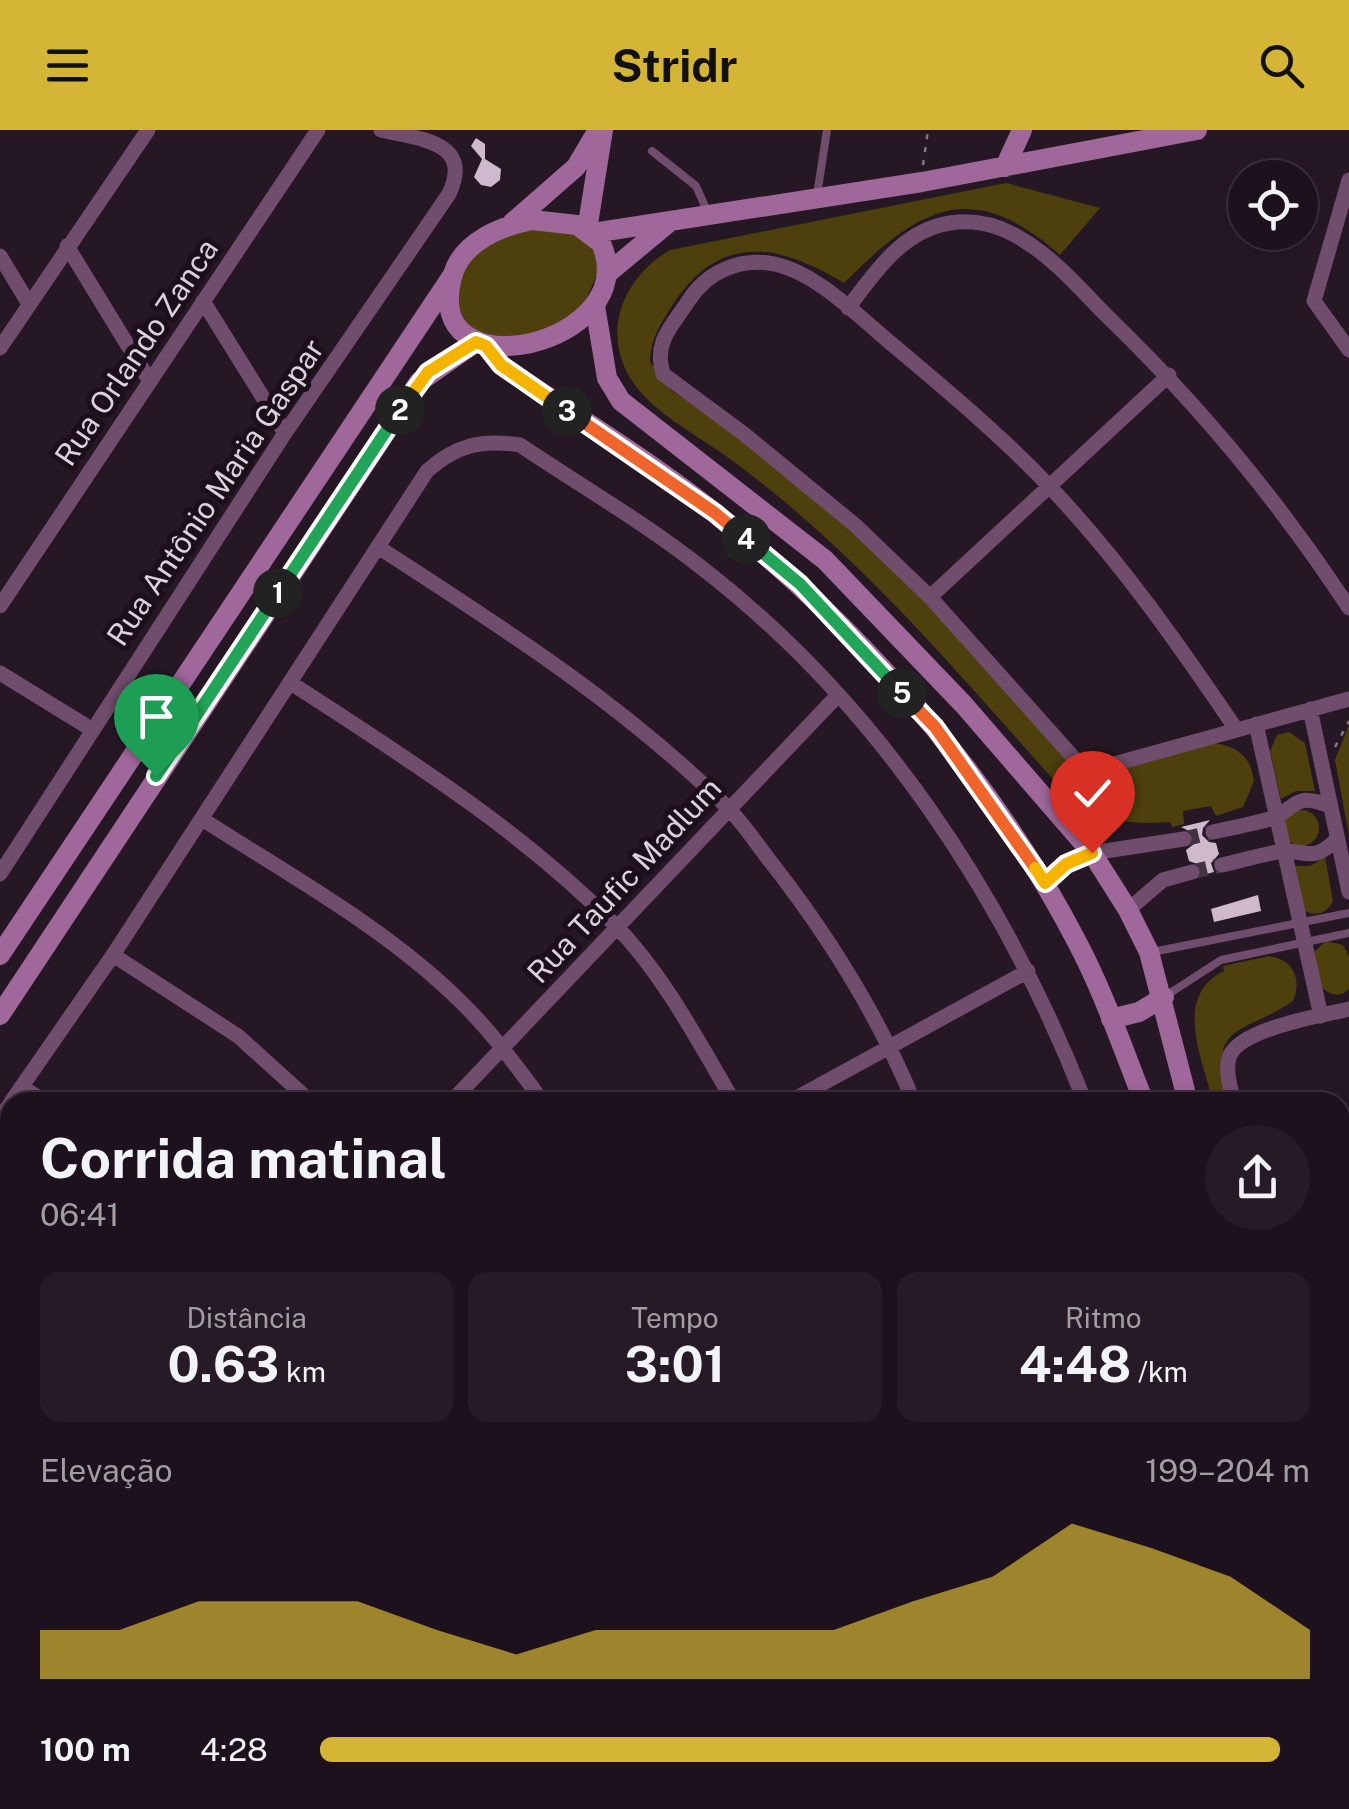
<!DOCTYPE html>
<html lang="pt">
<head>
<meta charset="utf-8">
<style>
	body { margin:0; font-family:"Public Sans",sans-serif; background:#251a25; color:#f1f3f6; height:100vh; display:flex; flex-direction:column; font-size:38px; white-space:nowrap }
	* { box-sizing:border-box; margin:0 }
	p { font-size:32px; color:#a09da3 }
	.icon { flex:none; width:55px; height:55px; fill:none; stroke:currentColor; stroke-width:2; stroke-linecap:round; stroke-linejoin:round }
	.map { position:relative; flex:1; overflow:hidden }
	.sheet { position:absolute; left:0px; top:962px; width:1350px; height:718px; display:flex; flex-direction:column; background:#1c111c; border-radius:30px 30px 0 0; box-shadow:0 5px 15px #0003,0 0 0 2px #3a313b }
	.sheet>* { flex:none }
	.fabs { position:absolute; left:1228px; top:30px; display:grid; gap:20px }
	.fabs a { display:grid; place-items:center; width:90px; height:90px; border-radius:50%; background:#1c111c; box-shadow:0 5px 15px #0003,0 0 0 2px #3a313b; font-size:50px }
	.pin { position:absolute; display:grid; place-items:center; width:85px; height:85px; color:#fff; margin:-102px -42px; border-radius:50% 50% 50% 0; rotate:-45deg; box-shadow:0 0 10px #0007 }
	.pin .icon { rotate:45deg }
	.km { position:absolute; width:50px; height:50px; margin:-25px; border-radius:50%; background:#222; color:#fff; font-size:28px; line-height:50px; text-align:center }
	.round { display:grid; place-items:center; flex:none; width:105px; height:105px; border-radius:52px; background:#251a25 }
	.overview { display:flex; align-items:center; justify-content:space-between; height:170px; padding:0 40px }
	h1 { font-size:55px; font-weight:700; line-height:75px }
	.stats { display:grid; grid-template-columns:repeat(3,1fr); gap:15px; height:170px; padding:10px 40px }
	.stats div { display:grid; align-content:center; border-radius:20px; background:#251a25; text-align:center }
	.stats b { font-size:50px; font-weight:700 }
	.stats small { font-size:28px; font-weight:400 }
	.stats p { font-size:28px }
	.chart { height:280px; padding:20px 40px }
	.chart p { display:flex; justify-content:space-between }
	.chart svg { width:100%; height:180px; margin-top:10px; fill:#d5b535; opacity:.7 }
	ul { padding:0 40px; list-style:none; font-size:32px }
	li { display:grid; grid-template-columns:160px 120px 1fr; align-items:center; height:75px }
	li i { height:25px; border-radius:12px; background:#d5b535 }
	header { display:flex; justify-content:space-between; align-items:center; height:130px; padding:0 40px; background:#d5b535; color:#111; font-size:45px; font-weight:700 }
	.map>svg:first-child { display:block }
	.green { fill:#4d400d }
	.building { fill:#cebacc }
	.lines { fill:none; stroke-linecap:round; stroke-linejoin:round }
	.street-tunnel { stroke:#413340; stroke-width:15; stroke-dasharray:15 8; stroke-linecap:butt }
	.path { stroke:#837682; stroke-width:2.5; stroke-dasharray:5 8; stroke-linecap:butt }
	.lane { stroke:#704d6c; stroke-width:8 }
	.street { stroke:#704d6c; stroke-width:15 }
	.secondary { stroke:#9f679a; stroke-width:20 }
	.split-1-casing { stroke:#fff; stroke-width:20 }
	.split-2-casing { stroke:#fff; stroke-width:20 }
	.split-3-casing { stroke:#fff; stroke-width:20 }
	.split-4-casing { stroke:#fff; stroke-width:20 }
	.split-5-casing { stroke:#fff; stroke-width:20 }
	.split-6-casing { stroke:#fff; stroke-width:20 }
	.split-7-casing { stroke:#fff; stroke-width:20 }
	.split-1 { stroke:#22a559; stroke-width:12 }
	.split-2 { stroke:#22a559; stroke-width:12 }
	.split-3 { stroke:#f5b400; stroke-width:12 }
	.split-4 { stroke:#f0652b; stroke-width:12 }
	.split-5 { stroke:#22a559; stroke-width:12 }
	.split-6 { stroke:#f0652b; stroke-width:12 }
	.split-7 { stroke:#f5b400; stroke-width:12 }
	.labels { text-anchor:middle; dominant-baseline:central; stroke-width:10; stroke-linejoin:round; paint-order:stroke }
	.street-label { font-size:30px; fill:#dcd2db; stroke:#1d0e1b }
</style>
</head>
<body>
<header><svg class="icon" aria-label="menu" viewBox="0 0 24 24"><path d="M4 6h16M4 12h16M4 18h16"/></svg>Stridr<svg class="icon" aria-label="search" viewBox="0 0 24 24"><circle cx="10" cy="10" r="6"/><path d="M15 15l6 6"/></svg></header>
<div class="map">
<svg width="1349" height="1679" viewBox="0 0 1349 1679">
	<rect width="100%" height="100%" fill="#261725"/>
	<!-- green -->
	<path class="green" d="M 1006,53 L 1100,78 L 1060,125 C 971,46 919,78 844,153 C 778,113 719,102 672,176 C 660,195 651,208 650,232 L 671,260 L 741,309 L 851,400 L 925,471 L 1079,641 L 1215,613 C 1238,617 1251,627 1254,651 L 1243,677 L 1216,686 L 1211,676 L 1183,681 L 1184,694 L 1172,697 L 1170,692 C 1127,695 1100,691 1066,664 C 959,544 857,421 726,326 C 691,301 641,277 624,236 C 605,190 629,144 670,120 Z
		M 523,98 L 582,103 L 602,133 L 581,181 L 526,208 L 472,206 L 454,166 L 470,123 Z
		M 1349,595 L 1349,705 L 1335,630 Z
		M 1289,602 L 1305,613 L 1315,661 L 1296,661 L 1281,669 L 1270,621 L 1277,605 Z
		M1283 698a18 18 0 1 1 36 0a18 18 0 1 1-36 0Z
		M 1325,727 L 1333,771 C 1327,784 1315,787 1303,780 L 1290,736 L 1310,736 Z
		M 1326,811 L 1343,815 L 1349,826 L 1349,859 C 1341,867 1331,866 1322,858 L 1314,822 Z
		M 1269,826 C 1294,830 1302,849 1293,871 C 1238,908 1209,890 1227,972 L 1213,972 C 1203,930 1172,866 1224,841 L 1223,836 Z
		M 10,1316 L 10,1580 L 1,1581 L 0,1318 Z
		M 1056,1670 L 1169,1670 L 1167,1679 L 1085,1679 Z"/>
	<!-- building -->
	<path class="building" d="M 476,8 L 485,14 L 485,29 L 501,39 L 500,50 L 491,57 L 481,55 L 474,47 L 482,29 L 471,16 Z
		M 1210,690 L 1203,698 L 1202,705 L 1209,712 L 1216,713 L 1219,724 L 1211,733 L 1214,742 L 1203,745 L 1200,735 L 1189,731 L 1186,720 L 1194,714 L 1193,703 L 1181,697 Z
		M 1258,765 L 1261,781 L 1214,792 L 1211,779 Z"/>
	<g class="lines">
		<!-- street-tunnel -->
		<path class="street-tunnel" d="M 1184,709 L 1213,702
			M 1192,742 L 1222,735"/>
		<!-- path -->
		<path class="path" d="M 923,35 L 928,0
			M 1335,617 L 1349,591"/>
		<!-- lane -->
		<path class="lane" d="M 652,21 L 696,56 L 708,83
			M 817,65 L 827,0
			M 1152,822 L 1349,783
			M 1167,865 L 1221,830 L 1349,803"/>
		<!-- street -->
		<path class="street" d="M 1349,50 L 1314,171 L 1349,220
			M 67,116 L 149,250
			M 0,126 L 29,174
			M 203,171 L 285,303
			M 848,178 C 875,142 903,100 950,93 C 976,89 1001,96 1023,110 C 1055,129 1081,160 1107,186 C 1199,275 1279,371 1349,478
			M 0,218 L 148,0
			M 378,417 C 500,496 623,574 727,677 C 743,693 756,713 770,731 C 828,805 878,885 914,972
			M 930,467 L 1169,245
			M 0,476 L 318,0
			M 0,543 L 91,599
			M 291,553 C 404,627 519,698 615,795 C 664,845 699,913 734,972
			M 1310,579 L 1349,762
			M 1256,594 L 1321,886
			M 1236,599 C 1179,515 1121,432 1051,358 C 1001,305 943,257 887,210 C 855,183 816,143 774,134 C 740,127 707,142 689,170 C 672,196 653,212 663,244 L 744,304 L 855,395 L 930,467 L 1081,636 L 1096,639 L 1349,569
			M 202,689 C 289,745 386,798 460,871 C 492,902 517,937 543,972
			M 1213,702 C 1232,698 1252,694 1270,689 C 1299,679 1291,661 1330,676
			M 1092,723 L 1184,709
			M 1222,735 C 1240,731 1259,725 1278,722 C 1306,718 1311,735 1337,709
			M 0,744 L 285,303 L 449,64 C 474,11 418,9 381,0
			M 1128,780 L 1163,750 L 1192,742
			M 113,825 L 238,906 L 311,972
			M 22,957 L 46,972
			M 11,972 L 113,825 L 427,341 C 456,315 482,309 520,315 C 581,356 645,393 702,438 C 878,574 1005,767 1085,972
			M 451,972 L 838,565
			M 789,972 L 1028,841
			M 1234,972 C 1231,958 1224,940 1230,925 C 1243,898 1321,886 1349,879
			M 0,989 L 10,974
			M 0,1132 L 10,1139
			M 1340,1301 L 1349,1298
			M 0,1306 L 10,1304
			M 0,1602 L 10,1608
			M 101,1670 L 115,1679
			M 1010,1670 L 1038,1679
			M 223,1679 L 229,1670
			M 434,1679 L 438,1670
			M 622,1679 L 625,1670
			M 798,1679 L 801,1670"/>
		<!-- secondary -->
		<path class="secondary" d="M 1005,37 L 1022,0
			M 532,90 L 577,95 L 601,113 C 646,215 416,268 453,144 C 463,111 502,96 532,90 Z
			M 512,93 L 576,37 L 598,0
			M 587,100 L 603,0
			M 593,103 L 922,52 L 1197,0
			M 608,143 L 667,94
			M 595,176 L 607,248 L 621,271 L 825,430 L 964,575 L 1092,723 L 1128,780 L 1149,822 L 1188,972
			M 487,216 L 501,235 C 573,285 651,331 719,386 C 863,503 991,646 1077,812 C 1104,863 1123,919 1144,972
			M 1045,753 L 1066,734 L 1092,723
			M 0,825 L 452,146
			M 0,885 L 419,252 L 476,212
			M 1111,889 L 1139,882 L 1164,867
			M 1340,1516 L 1349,1531
			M 1340,1572 L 1349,1589"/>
	</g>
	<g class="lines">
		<!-- split-1 casing -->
		<g class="split-1-casing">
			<path id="split-1" d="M 156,646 L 278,463"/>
		</g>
		<!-- split-2 casing -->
		<g class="split-2-casing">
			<path id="split-2" d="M 278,463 L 400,280"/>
		</g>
		<!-- split-3 casing -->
		<g class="split-3-casing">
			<path id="split-3" d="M 400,280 L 428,242 L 476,212 L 486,216 L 501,235 L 567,281"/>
		</g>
		<!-- split-4 casing -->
		<g class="split-4-casing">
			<path id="split-4" d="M 567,281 L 715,383 L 746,409"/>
		</g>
		<!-- split-5 casing -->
		<g class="split-5-casing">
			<path id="split-5" d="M 746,409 L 800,454 L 902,563"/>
		</g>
		<!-- split-6 casing -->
		<g class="split-6-casing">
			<path id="split-6" d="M 902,563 L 935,597 L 1035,738"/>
		</g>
		<!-- split-7 casing -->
		<g class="split-7-casing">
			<path id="split-7" d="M 1035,738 L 1045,753 L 1066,734 L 1092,723"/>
		</g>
		<!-- split-1 -->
		<use href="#split-1" class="split-1"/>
		<!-- split-2 -->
		<use href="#split-2" class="split-2"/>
		<!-- split-3 -->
		<use href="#split-3" class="split-3"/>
		<!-- split-4 -->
		<use href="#split-4" class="split-4"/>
		<!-- split-5 -->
		<use href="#split-5" class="split-5"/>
		<!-- split-6 -->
		<use href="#split-6" class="split-6"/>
		<!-- split-7 -->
		<use href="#split-7" class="split-7"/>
	</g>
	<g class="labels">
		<!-- street labels -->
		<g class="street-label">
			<text transform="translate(136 222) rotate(-56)">Rua Orlando Zanca</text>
			<text transform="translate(215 362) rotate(-56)">Rua Antônio Maria Gaspar</text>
			<text transform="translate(624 750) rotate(-47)">Rua Taufic Madlum</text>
		</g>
	</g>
</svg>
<div class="fabs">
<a><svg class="icon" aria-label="locate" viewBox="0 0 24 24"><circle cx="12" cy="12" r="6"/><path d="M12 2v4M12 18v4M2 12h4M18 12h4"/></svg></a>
</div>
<div class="pin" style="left:156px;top:646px;background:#1e9e55"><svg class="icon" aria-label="arrive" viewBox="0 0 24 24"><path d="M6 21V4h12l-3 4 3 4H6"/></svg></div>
<div class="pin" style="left:1092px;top:723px;background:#d93025"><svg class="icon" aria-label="check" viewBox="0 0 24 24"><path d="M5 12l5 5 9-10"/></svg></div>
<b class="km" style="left:278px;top:463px">1</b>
<b class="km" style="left:400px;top:280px">2</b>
<b class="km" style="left:567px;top:281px">3</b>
<b class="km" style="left:746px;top:409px">4</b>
<b class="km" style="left:902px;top:563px">5</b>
<section class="sheet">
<div class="overview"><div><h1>Corrida matinal</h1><p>06:41</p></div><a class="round"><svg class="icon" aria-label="share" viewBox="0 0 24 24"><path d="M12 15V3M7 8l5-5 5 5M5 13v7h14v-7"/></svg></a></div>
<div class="stats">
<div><p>Distância</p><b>0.63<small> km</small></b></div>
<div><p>Tempo</p><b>3:01</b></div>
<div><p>Ritmo</p><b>4:48<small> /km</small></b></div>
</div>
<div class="chart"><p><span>Elevação</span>199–204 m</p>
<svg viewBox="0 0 160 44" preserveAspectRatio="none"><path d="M0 44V32L10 32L20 25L30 25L40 25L50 32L60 38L70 32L80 32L90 32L100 32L110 25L120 19L130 6L140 12L150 19L160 32V44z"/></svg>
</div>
<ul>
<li><b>100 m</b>4:28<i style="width:97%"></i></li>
</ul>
</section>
</div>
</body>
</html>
